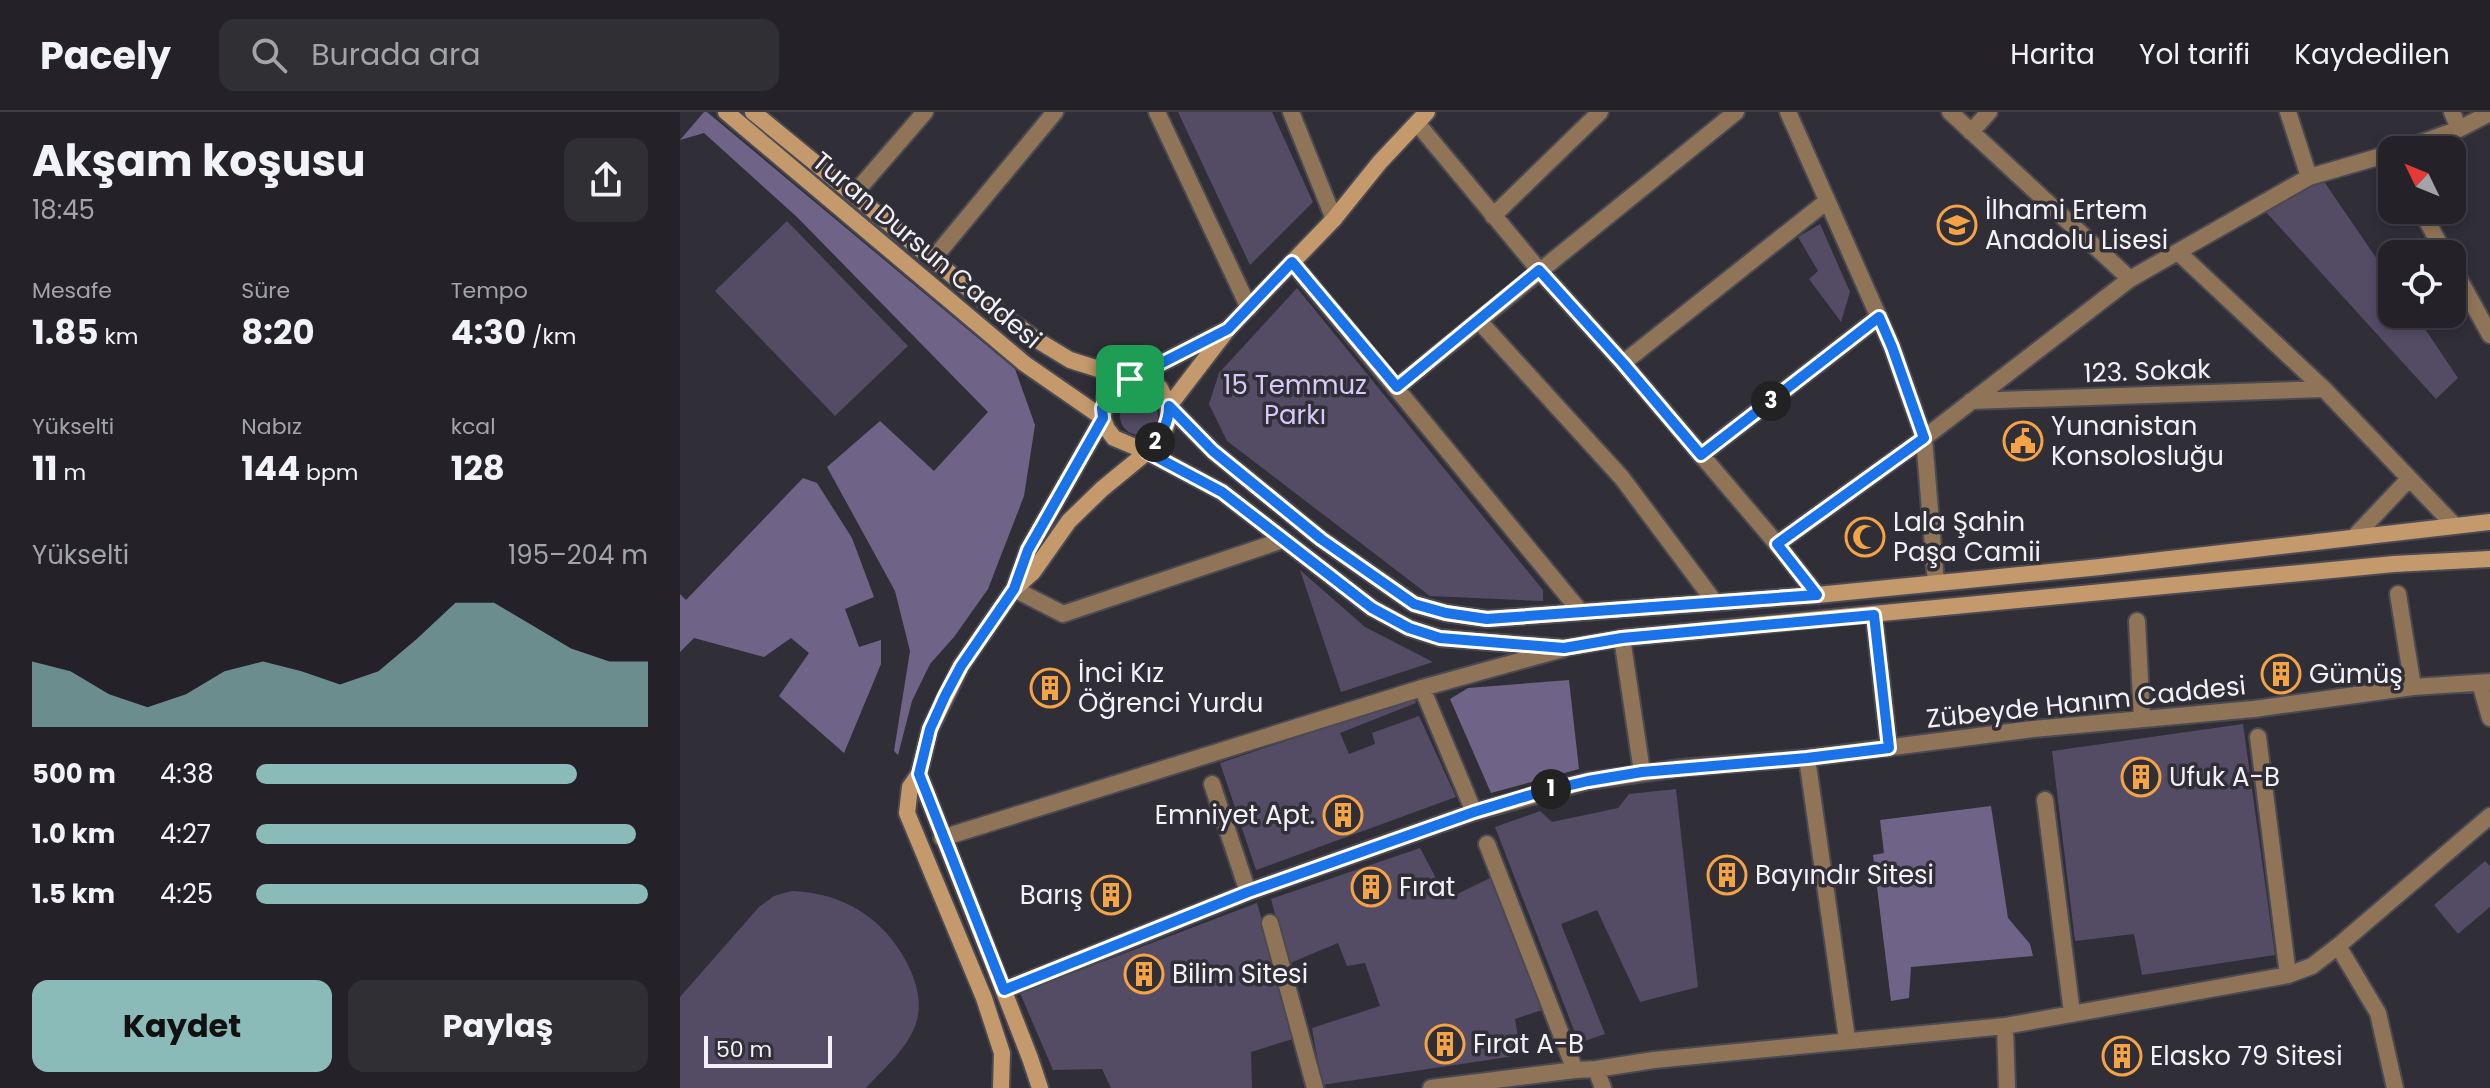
<!DOCTYPE html>
<html lang="tr">
<head>
<meta charset="utf-8">
<style>
	body { margin:0; font-family:Poppins,sans-serif; background:#302f34; color:#f1f3f6; height:100vh; display:flex; flex-direction:column; font-size:30px; white-space:nowrap }
	* { box-sizing:border-box; margin:0 }
	p { font-size:26px; color:#a3a4a8 }
	.icon { flex:none; width:44px; height:44px; fill:none; stroke:currentColor; stroke-width:2; stroke-linecap:round; stroke-linejoin:round }
	.map { position:relative; flex:1; overflow:hidden }
	.side { display:flex; flex-direction:column; background:#242228; width:680px }
	.side>* { flex:none }
	.needle { width:52px; rotate:313deg }
	.fabs { position:absolute; left:1698px; top:24px; display:grid; gap:16px }
	.fabs a { display:grid; place-items:center; width:88px; height:88px; border-radius:16px; background:#242228; box-shadow:0 4px 12px #0003,0 0 0 2px #413f45; font-size:40px }
	.scale { position:absolute; left:24px; bottom:20px; width:128px; box-sizing:border-box; padding-left:8px; border:4px solid #f3f1f7; border-top:0; font-size:22px; line-height:28px; white-space:nowrap; color:#f3f1f7; -webkit-text-stroke:6px #302e36; paint-order:stroke }
	.pin { position:absolute; display:grid; place-items:center; width:68px; height:68px; color:#fff; margin:-34px; border-radius:16px; box-shadow:0 4px 12px #0006 }
	.km { position:absolute; width:40px; height:40px; margin:-20px; border-radius:50%; background:#222; color:#fff; font-size:22px; line-height:40px; text-align:center }
	.round { display:grid; place-items:center; flex:none; width:84px; height:84px; border-radius:16px; background:#302f34 }
	.head { display:flex; align-items:center; justify-content:space-between; height:136px; padding:0 32px }
	h1 { font-size:44px; font-weight:700; line-height:60px }
	.stats { display:grid; grid-template-columns:repeat(3,1fr); gap:12px; height:136px; padding:8px 32px }
	.stats div { display:grid; align-content:center }
	.stats b { font-size:34px; font-weight:700 }
	.stats small { font-size:22px; font-weight:400 }
	.stats p { font-size:22px }
	.chart { height:224px; padding:16px 32px }
	.chart p { display:flex; justify-content:space-between }
	.chart svg { width:100%; height:144px; margin-top:8px; fill:#8bbbb9; opacity:.7 }
	.primary-button { display:flex; gap:16px; margin-top:auto; padding:16px 32px }
	.primary-button a { flex:1; height:92px; border-radius:16px; background:#8bbbb9; color:#111; font-size:32px; font-weight:700; line-height:92px; text-align:center }
	.primary-button a+a { background:#302f34; color:#f1f3f6 }
	ul { padding:0 32px; list-style:none; font-size:26px }
	li { display:grid; grid-template-columns:128px 96px 1fr; align-items:center; height:60px }
	li i { height:20px; border-radius:10px; background:#8bbbb9 }
	header { display:flex; align-items:center; gap:48px; box-sizing:border-box; height:112px; padding:0 40px; background:#242228; border-bottom:2px solid #413f45 }
	header strong { font-size:38px }
	nav { display:flex; gap:44px; margin-inline-start:auto; font-size:28px }
	.search { width:560px; height:72px; background:#302f34; display:flex; align-items:center; gap:20px; box-sizing:border-box; padding:0 28px; border-radius:16px; color:#a3a4a8; font-size:30px }
	main { display:flex; flex:1; min-height:0 }
	.map>svg:first-child { display:block }
	.green { fill:#544c65 }
	.forest { fill:#6f6487 }
	.lines { fill:none; stroke-linecap:round; stroke-linejoin:round }
	.street-casing { stroke:#4b4951; stroke-width:20 }
	.secondary-casing { stroke:#4b4951; stroke-width:20 }
	.street { stroke:#8f7458; stroke-width:16 }
	.secondary { stroke:#c49a6d; stroke-width:16 }
	.route-casing { stroke:#fff; stroke-width:16 }
	.route { stroke:#1a73e8; stroke-width:10 }
	.labels { text-anchor:middle; dominant-baseline:central; stroke-width:7; stroke-linejoin:round; paint-order:stroke }
	.poi-label { font-size:26px; fill:#f3f1f7; stroke:#302e36; text-anchor:start }
	.street-label { font-size:26px; fill:#f3f1f7; stroke:#302e36 }
	.park-label { font-size:26px; fill:#d8c9fa; stroke:#302e36 }
</style>
</head>
<body>
<header>
<strong>Pacely</strong>
<div class="search"><svg class="icon" aria-label="search" viewBox="0 0 24 24"><circle cx="10" cy="10" r="6"/><path d="M15 15l6 6"/></svg>Burada ara</div>
<nav><a>Harita</a><a>Yol tarifi</a><a>Kaydedilen</a></nav>
</header>
<main>
<section class="side">
<div class="head"><div><h1>Akşam koşusu</h1><p>18:45</p></div><a class="round"><svg class="icon" aria-label="share" viewBox="0 0 24 24"><path d="M12 15V3M7 8l5-5 5 5M5 13v7h14v-7"/></svg></a></div>
<div class="stats">
<div><p>Mesafe</p><b>1.85<small> km</small></b></div>
<div><p>Süre</p><b>8:20</b></div>
<div><p>Tempo</p><b>4:30<small> /km</small></b></div>
</div>
<div class="stats">
<div><p>Yükselti</p><b>11<small> m</small></b></div>
<div><p>Nabız</p><b>144<small> bpm</small></b></div>
<div><p>kcal</p><b>128</b></div>
</div>
<div class="chart"><p><span>Yükselti</span>195–204 m</p>
<svg viewBox="0 0 160 44" preserveAspectRatio="none"><path d="M0 44V24L10 27L20 34L30 38L40 34L50 27L60 24L70 27L80 31L90 27L100 17L110 6L120 6L130 13L140 20L150 24L160 24V44z"/></svg>
</div>
<ul>
<li><b>500 m</b>4:38<i style="width:82%"></i></li>
<li><b>1.0 km</b>4:27<i style="width:97%"></i></li>
<li><b>1.5 km</b>4:25<i style="width:100%"></i></li>
</ul>
<div class="primary-button"><a>Kaydet</a><a>Paylaş</a></div>
</section>
<div class="map">
<svg width="1810" height="976" viewBox="0 0 1810 976">
	<rect width="100%" height="100%" fill="#302e36"/>
	<!-- green -->
	<path class="green" d="M 498,0 L 592,0 L 633,90 L 570,153 Z
		M 1643,68 L 1712,169 L 1712,202 L 1735,202 L 1778,266 L 1756,287 L 1585,99 Z
		M 107,109 L 228,234 L 155,304 L 35,179 Z
		M 1140,112 L 1170,180 L 1161,210 L 1129,167 L 1138,159 L 1118,125 Z
		M 617,176 L 863,478 L 863,489 L 750,484 L 547,329 L 529,292 L 539,261 Z
		M440 304a19 19 0 1 1 38 0a19 19 0 1 1-38 0Z
		M 620,458 L 685,515 L 753,550 L 661,580 Z
		M 734,586 L 736,591 L 660,621 L 669,642 L 695,632 L 692,621 L 739,604 L 776,685 L 576,758 L 540,651 Z
		M 1563,612 L 1595,843 L 1462,863 L 1454,822 L 1395,829 L 1372,639 Z
		M 996,677 L 1018,875 L 960,890 L 917,798 L 881,812 L 925,922 L 899,931 L 815,715 L 860,699 L 872,710 L 938,696 L 949,682 Z
		M 740,736 L 767,787 L 810,766 L 862,898 L 835,907 L 841,943 L 642,973 L 632,916 L 700,894 L 685,851 L 667,854 L 658,831 L 608,852 L 591,787 Z
		M 1805,749 L 1810,754 L 1810,795 L 1778,822 L 1754,793 Z
		M 112,779 C 163,781 202,805 226,849 C 236,868 242,888 237,908 C 230,935 204,956 186,976 L 0,976 L 0,885 L 79,795 L 94,784 Z
		M 577,791 L 616,926 L 571,940 L 572,976 L 431,976 L 422,957 L 373,958 L 340,881 Z"/>
	<!-- forest -->
	<path class="forest" d="M 24,0 L 27,0 L 335,257 L 355,313 L 344,384 L 308,477 L 274,525 L 250,552 L 232,589 L 218,643 L 214,639 L 230,539 L 215,479 L 147,355 L 200,309 L 254,359 L 308,300 L 117,105 L 24,21 L 0,28 Z
		M 123,366 L 137,371 L 172,426 L 194,485 L 165,497 L 179,535 L 201,528 L 201,552 L 164,641 L 99,584 L 129,541 L 111,526 L 84,545 L 14,526 L 0,540 L 0,482 L 6,488 Z
		M 889,568 L 899,657 L 811,681 L 770,587 L 788,576 Z
		M 1311,694 L 1328,806 L 1350,832 L 1353,844 L 1231,855 L 1229,886 L 1211,889 L 1193,743 L 1204,741 L 1200,708 Z"/>
	<g class="lines">
		<!-- street casing -->
		<g class="street-casing">
			<path id="street" d="M 477,0 L 569,196
				M 611,0 L 654,107
				M 1108,0 L 1212,235 L 1244,326 L 1256,471
				M 1270,0 L 1450,167
				M 1608,0 L 1629,65
				M 1772,0 L 1779,17
				M 737,11 L 859,158 L 943,251 L 1097,432 L 1137,483
				M 1291,20 L 1309,0
				M 1721,38 L 1779,17 L 1810,1
				M 174,82 L 245,0
				M 1741,98 L 1765,142
				M 813,104 L 920,0
				M 1499,141 L 1644,277 L 1773,412
				M 253,147 L 375,0
				M 612,150 L 900,499
				M 1772,154 L 1810,223
				M 799,209 L 942,366 L 1034,489
				M 943,251 L 1147,89
				M 717,275 L 1056,0
				M 1291,289 L 1644,277
				M 1021,343 L 1199,205
				M 1675,424 L 1728,368
				M 1097,432 L 1244,326 L 1450,167 L 1629,65 L 1712,41
				M 334,477 L 383,502 L 603,428
				M 1718,482 L 1733,575
				M 1194,503 L 1209,636
				M 1457,509 L 1462,607
				M 942,526 L 962,660
				M 1800,571 L 1810,606
				M 742,576 L 794,700
				M 1578,625 L 1608,863
				M 1127,646 L 1167,927
				M 532,672 L 568,780
				M 1365,688 L 1392,901
				M 262,726 L 742,576 L 883,537
				M 807,732 L 895,958
				M 590,811 L 635,976
				M 1658,834 L 1698,901 L 1715,976
				M 324,878 L 568,780 L 794,700 L 908,669 L 1000,656 L 1127,646 L 1353,617 L 1574,597 L 1733,575 L 1810,570
				M 1325,914 L 1327,976
				M 916,957 L 923,976
				M 751,976 L 895,958 L 916,957 L 974,948 L 1325,914 L 1608,863 L 1632,854 L 1658,834 L 1810,704"/>
		</g>
		<!-- secondary casing -->
		<g class="secondary-casing">
			<path id="secondary" d="M 46,0 L 345,252 L 423,306
				M 73,0 L 311,195 L 357,228 L 390,248 L 450,267 L 471,269 L 480,276 L 489,294 L 489,306 L 485,317 L 467,340 L 422,377 L 389,409 L 353,460 L 334,477 L 281,554 L 250,617 L 239,662 L 230,675 L 227,701 L 304,886 L 322,941 L 321,976
				M 548,217 L 431,277 L 425,286 L 423,306 L 427,317 L 434,326 L 467,340 L 542,380 L 692,496 L 729,516 L 760,526 L 884,536 L 942,526 L 1714,452 L 1810,447
				M 489,294 L 533,339 L 641,427 L 734,492 L 766,501 L 807,507 L 1137,483 L 1420,455 L 1810,410
				M 489,294 L 548,217 L 654,107 L 700,50 L 747,0
				M 335,475 L 348,438 L 423,306
				M 239,662 L 350,946 L 360,976"/>
		</g>
		<!-- street -->
		<use href="#street" class="street"/>
		<!-- secondary -->
		<use href="#secondary" class="secondary"/>
	</g>
	<g class="lines">
		<!-- route casing -->
		<g class="route-casing">
			<path id="route" d="M 612,150 L 717,275 L 859,158 L 943,251 L 1021,343 L 1199,205 L 1212,235 L 1244,326 L 1097,432 L 1137,483 L 807,507 L 766,501 L 734,492 L 641,427 L 533,339 L 489,294 C 489,314 479,325 467,340 L 542,380 L 692,496 L 729,516 L 760,526 L 884,536 L 942,526 L 1194,503 L 1209,636 L 1127,646 L 962,660 L 908,669 L 857,681 L 794,700 L 568,780 L 324,878 L 239,662 L 250,617 L 265,584 L 281,554 L 334,477 L 348,438 L 423,306 L 422,296 L 431,277 L 548,217 Z"/>
		</g>
		<!-- route -->
		<use href="#route" class="route"/>
	</g>
	<!-- icons -->
	<defs>
		<g id="school-ring" transform="scale(2)"><circle r="9.5" fill="#302e36" stroke="#f4a444" stroke-width="1.5"/><path d="M0-5L7-2L0 1L-7-2ZM-4 1L0 2.5L4 1V4Q0 6-4 4Z" fill="#f4a444"/></g>
		<g id="civic-ring" transform="scale(2)"><circle r="9.5" fill="#302e36" stroke="#f4a444" stroke-width="1.5"/><path d="M-.6-6.5H3V-4.5H.6V-3L4-1V1h2V6H-6V1h2V-1L-.6-3ZM-1.2 2.5V6h2.4V2.5Z" fill="#f4a444"/></g>
		<g id="mosque-ring" transform="scale(2)"><circle r="9.5" fill="#302e36" stroke="#f4a444" stroke-width="1.5"/><path d="M3.5-4.9A6 6 0 1 0 3.5 4.9A5 5 0 1 1 3.5-4.9Z" fill="#f4a444"/></g>
		<g id="building-ring" transform="scale(2)"><circle r="9.5" fill="#302e36" stroke="#f4a444" stroke-width="1.5"/><path d="M-4-6H4V6H1V3H-1V6H-4ZM-2.5-4.3h1.7v1.8h-1.7ZM.8-4.3h1.7v1.8H.8ZM-2.5-1h1.7V.8h-1.7ZM.8-1h1.7V.8H.8Z" fill="#f4a444"/></g>
	</defs>
	<g fill-rule="evenodd">
		<use href="#school-ring" x="1277" y="113"/>
		<use href="#civic-ring" x="1343" y="329"/>
		<use href="#mosque-ring" x="1185" y="425"/>
		<use href="#building-ring" x="1601" y="562"/>
		<use href="#building-ring" x="370" y="576"/>
		<use href="#building-ring" x="1461" y="665"/>
		<use href="#building-ring" x="663" y="703"/>
		<use href="#building-ring" x="1047" y="763"/>
		<use href="#building-ring" x="691" y="775"/>
		<use href="#building-ring" x="431" y="783"/>
		<use href="#building-ring" x="464" y="862"/>
		<use href="#building-ring" x="765" y="932"/>
		<use href="#building-ring" x="1442" y="944"/>
	</g>
	<g class="labels">
		<!-- poi labels -->
		<g class="poi-label">
			<text x="1305" y="98">İlhami Ertem<tspan x="1305" dy="30">Anadolu Lisesi</tspan></text>
			<text x="1371" y="314">Yunanistan<tspan x="1371" dy="30">Konsolosluğu</tspan></text>
			<text x="1213" y="410">Lala Şahin<tspan x="1213" dy="30">Paşa Camii</tspan></text>
			<text x="398" y="561">İnci Kız<tspan x="398" dy="30">Öğrenci Yurdu</tspan></text>
			<text x="1629" y="562">Gümüş</text>
			<text x="1489" y="665">Ufuk A-B</text>
			<text x="635" y="703" text-anchor="end">Emniyet Apt.</text>
			<text x="1075" y="763">Bayındır Sitesi</text>
			<text x="719" y="775">Fırat</text>
			<text x="403" y="783" text-anchor="end">Barış</text>
			<text x="492" y="862">Bilim Sitesi</text>
			<text x="793" y="932">Fırat A-B</text>
			<text x="1470" y="944">Elasko 79 Sitesi</text>
		</g>
		<!-- street labels -->
		<g class="street-label">
			<text transform="translate(247 138) rotate(40)">Turan Dursun Caddesi</text>
			<text transform="translate(1467 259) rotate(-2)">123. Sokak</text>
			<text transform="translate(1406 590) rotate(-6)">Zübeyde Hanım Caddesi</text>
		</g>
		<!-- park labels -->
		<g class="park-label">
			<text x="615" y="273">15 Temmuz<tspan x="615" dy="30">Parkı</tspan></text>
		</g>
	</g>
</svg>
<div class="fabs">
<a><svg class="needle" viewBox="-14 -14 28 28"><path d="M0-13l5 13h-10z" fill="#e53935"/><path d="M0 13l5-13h-10z" fill="#a3a4a8"/></svg></a>
<a><svg class="icon" aria-label="locate" viewBox="0 0 24 24"><circle cx="12" cy="12" r="6"/><path d="M12 2v4M12 18v4M2 12h4M18 12h4"/></svg></a>
</div>
<div class="scale">50 m</div>
<div class="pin" style="left:450px;top:267px;background:#1e9e55"><svg class="icon" aria-label="arrive" viewBox="0 0 24 24"><path d="M6 21V4h12l-3 4 3 4H6"/></svg></div>
<b class="km" style="left:871px;top:677px">1</b>
<b class="km" style="left:475px;top:330px">2</b>
<b class="km" style="left:1091px;top:289px">3</b>
</div>
</main>
</body>
</html>
